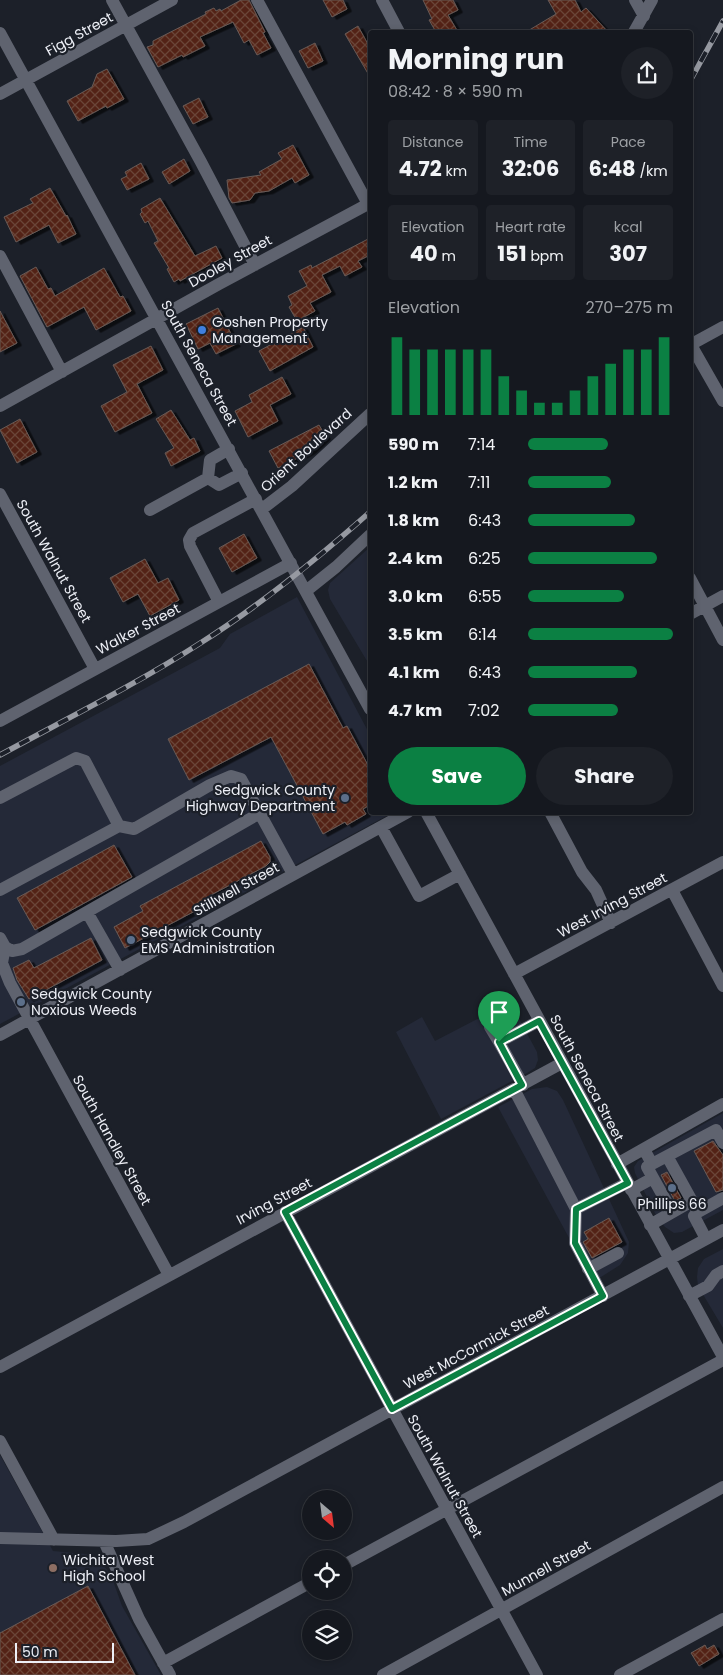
<!DOCTYPE html>
<html lang="en">
<head>
<meta charset="utf-8">
<style>
	body { margin:0; font-family:Poppins,sans-serif; background:#1e2128; color:#f1f3f6; height:100vh; display:flex; flex-direction:column; font-size:19px; white-space:nowrap }
	* { box-sizing:border-box; margin:0 }
	p { font-size:16px; color:#9da0a4 }
	.icon { flex:none; width:28px; height:28px; fill:none; stroke:currentColor; stroke-width:2; stroke-linecap:round; stroke-linejoin:round }
	.map { position:relative; flex:1; overflow:hidden }
	.side { position:absolute; left:368px; top:30px; width:325px; height:785px; display:flex; flex-direction:column; background:#15181f; border-radius:5px; box-shadow:0 2px 8px #0003,0 0 0 1px #34373d }
	.side>* { flex:none }
	.needle { width:32px; rotate:152deg }
	.controls { position:absolute; left:302px; top:1490px; display:grid; gap:10px }
	.controls a { display:grid; place-items:center; width:50px; height:50px; border-radius:50%; background:#15181f; box-shadow:0 2px 8px #0003,0 0 0 1px #34373d; font-size:25px }
	.scale { position:absolute; left:15px; bottom:12px; width:99px; box-sizing:border-box; padding-left:5px; border:2px solid #edeff6; border-top:0; font-size:14px; line-height:18px; white-space:nowrap; color:#edeff6; -webkit-text-stroke:4px #1c2029; paint-order:stroke }
	.pin { position:absolute; display:grid; place-items:center; width:42px; height:42px; color:#fff; margin:-51px -21px; border-radius:50% 50% 50% 0; rotate:-45deg; box-shadow:0 0 5px #0007 }
	.pin .icon { rotate:45deg }
	.round { display:grid; place-items:center; flex:none; width:52px; height:52px; border-radius:26px; background:#1e2128 }
	.summary { display:flex; align-items:center; justify-content:space-between; height:85px; padding:0 20px }
	h1 { font-size:28px; font-weight:700; line-height:38px }
	.metrics { display:grid; grid-template-columns:repeat(3,1fr); gap:8px; height:85px; padding:5px 20px }
	.metrics div { display:grid; align-content:center; border-radius:5px; background:#1e2128; text-align:center }
	.metrics b { font-size:21px; font-weight:700 }
	.metrics small { font-size:14px; font-weight:400 }
	.metrics p { font-size:14px }
	.chart { height:140px; padding:10px 20px }
	.chart p { display:flex; justify-content:space-between }
	.chart svg { width:100%; height:90px; margin-top:5px; stroke:#0b8043; stroke-width:6 }
	.action { display:flex; gap:10px; margin-top:auto; padding:10px 20px }
	.action a { flex:1; height:58px; border-radius:30px; background:#0b8043; color:#fff; font-size:20px; font-weight:700; line-height:58px; text-align:center }
	.action a+a { background:#1e2128; color:#f1f3f6 }
	ul { padding:0 20px; list-style:none; font-size:16px }
	li { display:grid; grid-template-columns:80px 60px 1fr; align-items:center; height:38px }
	li i { height:12px; border-radius:6px; background:#0b8043 }
	.map>svg:first-child { display:block }
	.built { fill:#242938 }
	.building { fill:url(#building-cross-hatch); stroke:#685a56; filter:url(#shadow) }
	.lines { fill:none; stroke-linecap:round; stroke-linejoin:round }
	.minor { stroke:#5f636f; stroke-width:12 }
	.rail-casing { stroke:#9699a1; stroke-width:5.5 }
	.rail { stroke:#1c2029; stroke-width:4; stroke-dasharray:11; stroke-linecap:butt }
	.route-casing { stroke:#fff; stroke-width:10 }
	.route { stroke:#0b8043; stroke-width:6 }
	.shop-dot { fill:#3f7fe0; stroke:#1c2029; stroke-width:2 }
	.service-dot { fill:#5c6f8a; stroke:#1c2029; stroke-width:2 }
	.education-dot { fill:#8d6e63; stroke:#1c2029; stroke-width:2 }
	.labels { text-anchor:middle; dominant-baseline:central; stroke-width:4.5; stroke-linejoin:round; paint-order:stroke }
	.street-label { font-size:14px; fill:#edeff6; stroke:#1c2029 }
	.poi-label { font-size:14px; fill:#edeff6; stroke:#1c2029; text-anchor:start }
</style>
</head>
<body>
<div class="map">
<svg width="723" height="1675" viewBox="0 0 723 1675">
	<defs>
		<pattern id="building-cross-hatch" width="8" height="8" patternUnits="userSpaceOnUse" patternTransform="scale(1.25)"><rect width="8" height="8" fill="#522416"/><path d="M0 0l8 8M0 8l8-8" fill="none" stroke="#6b4438"/></pattern>
		<filter id="shadow"><feDropShadow dx="4.5" dy="2.5" stdDeviation="0" flood-color="#0009"/></filter>
	</defs>
	<rect width="100%" height="100%" fill="#1c2029"/>
	<!-- built -->
	<path class="built" d="M 370,547 L 370,666 L 330,599 L 328,590 L 330,583 Z
		M 297,597 L 370,735 L 370,812 L 392,813 L 0,1024 L 0,766 L 220,648 L 230,634 Z
		M 510,1002 L 537,1052 L 538,1060 L 535,1068 L 527,1073 L 441,1119 L 396,1032 L 422,1017 L 435,1041 Z
		M 547,1087 L 557,1091 L 563,1100 L 629,1242 L 628,1253 L 620,1265 L 593,1282 L 498,1107 L 532,1089 Z
		M 723,1113 L 723,1210 L 682,1232 L 674,1233 L 665,1227 L 656,1215 L 635,1173 L 634,1167 L 638,1161 Z
		M 723,1249 L 723,1328 L 698,1286 L 697,1277 L 698,1268 L 704,1259 Z
		M 0,1455 L 53,1551 L 86,1554 L 100,1561 L 111,1575 L 122,1606 L 161,1675 L 0,1675 Z"/>
	<!-- building -->
	<path class="building" d="M 241,0 L 249,0 L 265,32 L 263,33 L 271,48 L 257,55 L 249,40 L 244,43 L 233,22 L 200,37 L 205,46 L 183,57 L 182,55 L 158,67 L 147,47 L 153,45 L 153,41 L 206,14 L 205,12 L 214,8 L 216,11 L 220,9 L 221,11 Z
		M 323,0 L 343,0 L 347,9 L 332,17 Z
		M 423,0 L 453,0 L 458,10 L 448,15 L 458,32 L 436,32 L 429,20 L 432,19 Z
		M 548,0 L 575,0 L 581,12 L 586,8 L 608,32 L 526,32 L 556,14 Z
		M 358,26 L 370,48 L 370,77 L 345,34 Z
		M 315,43 L 323,61 L 308,68 L 299,51 Z
		M 107,69 L 124,99 L 107,108 L 106,106 L 78,121 L 67,101 L 92,87 L 97,74 Z
		M 199,98 L 208,117 L 193,124 L 183,106 Z
		M 293,145 L 309,175 L 295,183 L 292,178 L 269,191 L 255,193 L 250,200 L 232,203 L 229,198 L 227,180 L 261,175 L 259,172 L 282,159 L 278,153 Z
		M 184,159 L 190,171 L 169,184 L 162,172 Z
		M 141,163 L 149,179 L 127,190 L 121,179 L 127,176 L 125,172 Z
		M 50,188 L 66,216 L 67,215 L 76,234 L 58,243 L 49,225 L 16,242 L 4,217 L 33,203 L 30,199 Z
		M 160,198 L 195,256 L 216,246 L 222,258 L 180,281 L 179,279 L 174,282 L 167,269 L 169,268 L 154,243 L 158,241 L 148,221 L 145,223 L 140,214 L 142,212 L 141,209 Z
		M 370,238 L 370,255 L 358,261 L 362,267 L 345,276 L 340,266 L 322,275 L 331,292 L 310,303 L 315,311 L 297,321 L 289,307 L 292,305 L 288,296 L 307,286 L 299,271 L 311,265 L 312,268 Z
		M 36,267 L 48,289 L 51,288 L 55,296 L 104,268 L 120,297 L 123,296 L 131,311 L 96,330 L 84,307 L 47,327 L 20,276 Z
		M 218,308 L 236,344 L 216,354 L 210,343 L 198,349 L 186,324 Z
		M 0,311 L 17,343 L 0,352 Z
		M 303,327 L 313,347 L 270,371 L 259,351 Z
		M 151,346 L 163,370 L 137,384 L 152,413 L 115,432 L 101,406 L 127,392 L 113,365 Z
		M 282,377 L 291,394 L 270,405 L 278,421 L 248,437 L 235,411 L 252,402 L 249,395 Z
		M 171,410 L 190,440 L 194,438 L 200,451 L 171,466 L 165,453 L 174,448 L 156,419 Z
		M 20,419 L 37,452 L 17,463 L 0,430 Z
		M 319,425 L 326,437 L 311,451 L 278,468 L 269,451 Z
		M 244,534 L 257,558 L 232,572 L 219,548 Z
		M 145,559 L 158,583 L 168,578 L 179,600 L 150,616 L 138,594 L 123,602 L 110,578 Z
		M 309,664 L 343,728 L 347,726 L 370,769 L 370,805 L 363,809 L 366,814 L 347,825 L 345,822 L 323,834 L 271,737 L 189,780 L 168,739 Z
		M 261,841 L 270,857 L 270,862 L 266,866 L 209,896 L 212,902 L 125,948 L 114,927 L 143,911 L 140,906 Z
		M 114,845 L 132,877 L 35,930 L 17,898 Z
		M 91,938 L 102,960 L 29,999 L 17,980 L 13,968 L 29,960 L 34,968 Z
		M 713,1141 L 723,1155 L 723,1190 L 716,1192 L 694,1151 Z
		M 667,1172 L 681,1198 L 675,1201 L 661,1175 Z
		M 609,1218 L 622,1242 L 592,1258 L 583,1242 L 588,1239 L 584,1232 Z
		M 88,1586 L 135,1675 L 0,1675 L 0,1633 Z
		M 705,1645 L 707,1649 L 714,1645 L 719,1654 L 699,1666 L 691,1653 Z"/>
	<g class="lines">
		<!-- minor -->
		<path class="minor" d="M 112,0 L 201,162 L 255,265
			M 257,0 L 368,204
			M 382,0 L 399,32
			M 635,0 L 644,16
			M 634,32 L 652,0
			M 0,33 L 370,709
			M 0,94 L 172,0
			M 0,256 L 62,372
			M 690,345 L 723,327
			M 691,345 L 723,401
			M 0,406 L 219,284 L 370,203
			M 208,478 L 210,460 L 229,449
			M 0,494 L 95,669
			M 262,509 L 292,486 L 370,414
			M 150,510 L 208,478 L 219,485 L 242,473
			M 690,578 L 723,640
			M 306,591 L 336,567 L 370,535
			M 219,602 L 190,546 L 189,540 L 193,533 L 256,499
			M 690,614 L 723,596
			M 0,721 L 291,563
			M 0,798 L 76,758 L 85,761 L 119,826 L 134,829 L 210,785 L 231,776 L 241,779 L 293,874
			M 426,812 L 723,1357
			M 550,812 L 582,872 L 596,890 L 611,923
			M 381,827 L 419,896 L 460,874
			M 0,890 L 119,826
			M 672,890 L 723,986
			M 87,912 L 120,970
			M 0,938 L 5,947 L 12,951 L 22,949 L 260,813
			M 5,947 L 2,963 L 10,983 L 169,1275
			M 514,974 L 723,862
			M 490,1027 L 499,1042
			M 0,1035 L 408,812
			M 523,1085 L 499,1042 L 539,1021
			M 514,1089 L 576,1209 L 627,1183
			M 644,1149 L 652,1164 L 716,1130 L 723,1143
			M 667,1156 L 698,1212
			M 617,1164 L 723,1104
			M 652,1164 L 647,1167 L 672,1212
			M 631,1190 L 653,1178
			M 576,1209 L 575,1243 L 603,1296
			M 285,1212 L 537,1675
			M 650,1225 L 692,1201
			M 706,1239 L 694,1216 L 698,1212 L 723,1198
			M 588,1269 L 618,1253
			M 689,1296 L 708,1286 L 716,1275 L 723,1271
			M 0,1367 L 562,1063
			M 0,1441 L 54,1540
			M 0,1538 L 116,1541 L 148,1539 L 184,1522 L 723,1230
			M 104,1541 L 139,1619 L 170,1675
			M 344,1565 L 723,1360
			M 163,1663 L 311,1582
			M 383,1675 L 723,1487
			M 620,1675 L 723,1619"/>
		<!-- rail casing -->
		<g class="rail-casing">
			<path id="rail" d="M 690,81 L 723,21
				M 0,755 C 68,718 137,684 202,642 C 262,604 317,559 370,512"/>
		</g>
		<!-- rail -->
		<use href="#rail" class="rail"/>
	</g>
	<g class="lines">
		<!-- route casing -->
		<g class="route-casing">
			<path id="route" d="M 539,1021 L 628,1183 L 576,1209 L 575,1243 L 603,1296 L 392,1409 L 285,1212 L 522,1085 L 499,1042 Z"/>
		</g>
		<!-- route -->
		<use href="#route" class="route"/>
	</g>
	<!-- markers -->
	<circle class="shop-dot" cx="202" cy="330" r="5"/>
	<g class="service-dot">
		<circle cx="345" cy="798" r="5"/>
		<circle cx="131" cy="940" r="5"/>
		<circle cx="21" cy="1002" r="5"/>
		<circle cx="672" cy="1188" r="5"/>
	</g>
	<circle class="education-dot" cx="53" cy="1568" r="5"/>
	<g class="labels">
		<!-- street labels -->
		<g class="street-label">
			<text transform="translate(79 34) rotate(-29)">Figg Street</text>
			<text transform="translate(230 261) rotate(-29)">Dooley Street</text>
			<text transform="translate(199 363) rotate(61)">South Seneca Street</text>
			<text transform="translate(306 450) rotate(-42)">Orient Boulevard</text>
			<text transform="translate(54 561) rotate(61)">South Walnut Street</text>
			<text transform="translate(138 629) rotate(-28)">Walker Street</text>
			<text transform="translate(236 889) rotate(-29)">Stillwell Street</text>
			<text transform="translate(612 905) rotate(-28)">West Irving Street</text>
			<text transform="translate(587 1078) rotate(62)">South Seneca Street</text>
			<text transform="translate(112 1140) rotate(61)">South Handley Street</text>
			<text transform="translate(274 1201) rotate(-28)">Irving Street</text>
			<text transform="translate(476 1347) rotate(-28)">West McCormick Street</text>
			<text transform="translate(445 1476) rotate(61)">South Walnut Street</text>
			<text transform="translate(546 1568) rotate(-29)">Munnell Street</text>
		</g>
		<!-- poi labels -->
		<g class="poi-label">
			<text x="212" y="322">Goshen Property<tspan x="212" dy="16">Management</tspan></text>
			<text x="335" y="790" text-anchor="end">Sedgwick County<tspan x="335" dy="16">Highway Department</tspan></text>
			<text x="141" y="932">Sedgwick County<tspan x="141" dy="16">EMS Administration</tspan></text>
			<text x="31" y="994">Sedgwick County<tspan x="31" dy="16">Noxious Weeds</tspan></text>
			<text x="672" y="1204" text-anchor="middle">Phillips 66</text>
			<text x="63" y="1560">Wichita West<tspan x="63" dy="16">High School</tspan></text>
		</g>
	</g>
</svg>
<div class="controls">
<a><svg class="needle" viewBox="-14 -14 28 28"><path d="M0-13l5 13h-10z" fill="#e53935"/><path d="M0 13l5-13h-10z" fill="#9da0a4"/></svg></a>
<a><svg class="icon" aria-label="locate" viewBox="0 0 24 24"><circle cx="12" cy="12" r="6"/><path d="M12 2v4M12 18v4M2 12h4M18 12h4"/></svg></a>
<a><svg class="icon" aria-label="layers" viewBox="0 0 24 24"><path d="M12 4l9 5-9 5-9-5zM3 14l9 5 9-5"/></svg></a>
</div>
<div class="scale">50 m</div>
<div class="pin" style="left:499px;top:1042px;background:#1e9e55"><svg class="icon" aria-label="arrive" viewBox="0 0 24 24"><path d="M6 21V4h12l-3 4 3 4H6"/></svg></div>
<section class="side">
<div class="summary"><div><h1>Morning run</h1><p>08:42 · 8 × 590 m</p></div><a class="round"><svg class="icon" aria-label="share" viewBox="0 0 24 24"><path d="M12 15V3M7 8l5-5 5 5M5 13v7h14v-7"/></svg></a></div>
<div class="metrics">
<div><p>Distance</p><b>4.72<small> km</small></b></div>
<div><p>Time</p><b>32:06</b></div>
<div><p>Pace</p><b>6:48<small> /km</small></b></div>
</div>
<div class="metrics">
<div><p>Elevation</p><b>40<small> m</small></b></div>
<div><p>Heart rate</p><b>151<small> bpm</small></b></div>
<div><p>kcal</p><b>307</b></div>
</div>
<div class="chart"><p><span>Elevation</span>270–275 m</p>
<svg viewBox="0 0 160 44" preserveAspectRatio="none"><path d="M5 44V6M15 44V12M25 44V12M35 44V12M45 44V12M55 44V12M65 44V25M75 44V32M85 44V38M95 44V38M105 44V32M115 44V25M125 44V19M135 44V12M145 44V12M155 44V6"/></svg>
</div>
<ul>
<li><b>590 m</b>7:14<i style="width:55%"></i></li>
<li><b>1.2 km</b>7:11<i style="width:57%"></i></li>
<li><b>1.8 km</b>6:43<i style="width:74%"></i></li>
<li><b>2.4 km</b>6:25<i style="width:89%"></i></li>
<li><b>3.0 km</b>6:55<i style="width:66%"></i></li>
<li><b>3.5 km</b>6:14<i style="width:100%"></i></li>
<li><b>4.1 km</b>6:43<i style="width:75%"></i></li>
<li><b>4.7 km</b>7:02<i style="width:62%"></i></li>
</ul>
<div class="action"><a>Save</a><a>Share</a></div>
</section>
</div>
</body>
</html>
